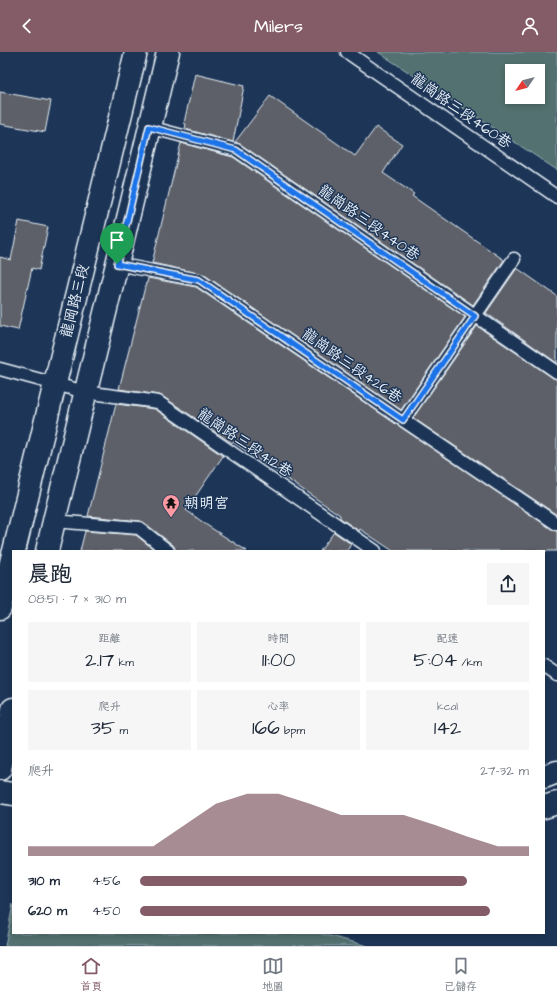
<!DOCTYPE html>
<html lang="zh-TW">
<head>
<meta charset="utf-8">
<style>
	body { margin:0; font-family:"Architects Daughter","LXGW WenKai TC",sans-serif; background:#f6f6f7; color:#1f2937; height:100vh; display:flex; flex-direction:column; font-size:15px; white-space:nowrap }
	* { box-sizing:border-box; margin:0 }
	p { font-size:13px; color:#747a83 }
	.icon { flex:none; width:22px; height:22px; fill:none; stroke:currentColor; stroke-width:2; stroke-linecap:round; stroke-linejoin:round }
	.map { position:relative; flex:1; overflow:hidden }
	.drawer { position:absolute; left:12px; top:498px; width:533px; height:384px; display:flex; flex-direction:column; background:#fff; border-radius:0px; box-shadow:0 2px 6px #0003 }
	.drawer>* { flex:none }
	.needle { width:26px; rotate:235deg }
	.fabs { position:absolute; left:505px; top:12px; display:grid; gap:8px }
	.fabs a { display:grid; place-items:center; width:40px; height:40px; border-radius:0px; background:#fff; box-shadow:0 2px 6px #0003; font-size:20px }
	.pin { position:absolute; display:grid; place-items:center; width:34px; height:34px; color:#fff; margin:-41px -17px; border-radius:50% 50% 50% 0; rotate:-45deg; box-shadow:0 0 4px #0007 }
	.pin .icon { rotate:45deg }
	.round { display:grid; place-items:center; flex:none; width:42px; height:42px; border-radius:0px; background:#f6f6f7 }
	.head { display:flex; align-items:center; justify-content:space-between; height:68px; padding:0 16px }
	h1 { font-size:22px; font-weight:600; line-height:30px }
	.stats { display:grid; grid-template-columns:repeat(3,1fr); gap:6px; height:68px; padding:4px 16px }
	.stats div { display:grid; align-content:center; border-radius:0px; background:#f6f6f7; text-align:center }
	.stats b { font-size:20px; font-weight:600 }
	.stats small { font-size:11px; font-weight:400 }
	.stats p { font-size:11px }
	.chart { height:112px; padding:8px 16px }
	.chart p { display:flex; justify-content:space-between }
	.chart svg { width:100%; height:72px; margin-top:4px; fill:#845c67; opacity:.7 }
	ul { padding:0 16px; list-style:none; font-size:13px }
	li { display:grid; grid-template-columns:64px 48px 1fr; align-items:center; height:30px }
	li i { height:10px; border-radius:5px; background:#845c67 }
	header { display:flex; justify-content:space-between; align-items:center; height:52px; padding:0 16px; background:#845c67; color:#fff; font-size:18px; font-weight:600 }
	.dock { display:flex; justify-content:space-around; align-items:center; height:56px; border-top:1px solid #e0e1e3; background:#fff; font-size:11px; color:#747a83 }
	.dock a { display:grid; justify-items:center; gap:2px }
	.dock .active { color:#845c67 }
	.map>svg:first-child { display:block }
	.green { fill:#527170; stroke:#9db1b4; fill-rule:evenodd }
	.building { fill:#5d6067; stroke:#e8f1f8 }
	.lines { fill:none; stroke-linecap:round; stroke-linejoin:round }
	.lane-casing { stroke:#e8f1f8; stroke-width:15 }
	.secondary-casing { stroke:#e8f1f8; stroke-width:25 }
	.lane { stroke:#1d3557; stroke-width:12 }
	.secondary { stroke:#1d3557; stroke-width:22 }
	.route-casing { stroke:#fff; stroke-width:8 }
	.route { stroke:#1a73e8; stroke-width:5 }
	.labels { text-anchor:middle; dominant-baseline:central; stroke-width:3; stroke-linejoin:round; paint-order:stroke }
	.street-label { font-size:15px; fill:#e8f1f8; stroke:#1d3557 }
	.poi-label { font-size:15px; fill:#e8f1f8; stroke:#1d3557; text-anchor:start }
</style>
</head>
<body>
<header><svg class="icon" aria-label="back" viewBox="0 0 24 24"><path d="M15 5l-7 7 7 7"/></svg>Milers<svg class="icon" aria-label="person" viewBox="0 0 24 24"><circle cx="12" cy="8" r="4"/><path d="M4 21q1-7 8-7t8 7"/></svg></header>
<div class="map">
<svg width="557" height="894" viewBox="0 0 557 894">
	<rect width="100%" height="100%" fill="#1d3557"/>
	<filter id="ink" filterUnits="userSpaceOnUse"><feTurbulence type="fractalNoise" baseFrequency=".025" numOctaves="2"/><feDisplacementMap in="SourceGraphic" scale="8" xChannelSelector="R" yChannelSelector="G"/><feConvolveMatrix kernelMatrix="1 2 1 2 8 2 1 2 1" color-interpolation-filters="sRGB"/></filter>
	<g filter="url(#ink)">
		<!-- green -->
		<path class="green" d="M 378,0 L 557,0 L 557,118 ZM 512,19 L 538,19 L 538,45 L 512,45 Z
			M 13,852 L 13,881 L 319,881 L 368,894 L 5,894 Z"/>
		<!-- building -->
		<path class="building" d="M 195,22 L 244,34 L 233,90 L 185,77 L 186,72 L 184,71 Z
			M 0,40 L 51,49 L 45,80 L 0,72 Z
			M 270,44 L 355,104 L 376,75 L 402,92 L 383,121 L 414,142 L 412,144 L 504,208 L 473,253 L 240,92 L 235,90 Z
			M 181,91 L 233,105 L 465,265 L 401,358 L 203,222 L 152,211 Z
			M 19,169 L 48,175 L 39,218 L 32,216 L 18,278 L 0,274 L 0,205 L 11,208 Z
			M 517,216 L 557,244 L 557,311 L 486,261 Z
			M 148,226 L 196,235 L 399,374 L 553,478 L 557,479 L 557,499 L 393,499 L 360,477 L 359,479 L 340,466 L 340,463 L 233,390 L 232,391 L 162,344 L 159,343 L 119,337 L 146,231 L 147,231 Z
			M 477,274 L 553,326 L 557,327 L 557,463 L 413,366 Z
			M 116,352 L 155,357 L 223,404 L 186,458 L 208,474 L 247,499 L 175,499 L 175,496 L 173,493 L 143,470 L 140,469 L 88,464 Z
			M 85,479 L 136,483 L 156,499 L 80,499 Z
			M 334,480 L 351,492 L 347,499 L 320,499 Z"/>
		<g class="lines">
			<!-- lane casing -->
			<g class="lane-casing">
				<path id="lane" d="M 347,0 L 557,145
					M 149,75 L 236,98 L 557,320
					M 117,212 L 199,228 L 403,368 L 557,472
					M 0,317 L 85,340 L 158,350 L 375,499
					M 403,368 L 514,207
					M 54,469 L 139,476 L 168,499
					M 544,614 L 557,623"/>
			</g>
			<!-- secondary casing -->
			<g class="secondary-casing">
				<path id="secondary" d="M 14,499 L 136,0
					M 47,499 L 54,469 L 117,212 L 168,0
					M 0,556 L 13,502
					M 0,717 L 13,657
					M 544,725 L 557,720
					M 0,740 L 13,742
					M 544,755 L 557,751"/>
			</g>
			<!-- lane -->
			<use href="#lane" class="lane"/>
			<!-- secondary -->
			<use href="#secondary" class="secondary"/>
		</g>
	</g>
	<g class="lines" filter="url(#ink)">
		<!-- route casing -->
		<g class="route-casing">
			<path id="route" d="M 149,75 L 236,98 L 475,264 L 403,368 L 199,228 L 117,212 Z"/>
		</g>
		<!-- route -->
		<use href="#route" class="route"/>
	</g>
	<!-- icons -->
	<defs>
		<g id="temple-pin" transform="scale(0.9)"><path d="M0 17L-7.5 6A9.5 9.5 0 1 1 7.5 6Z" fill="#ff9aa2" stroke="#1d3557"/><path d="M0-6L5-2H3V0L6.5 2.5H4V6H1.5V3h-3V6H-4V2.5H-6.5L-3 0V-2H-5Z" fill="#111"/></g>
	</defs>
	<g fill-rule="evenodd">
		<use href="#temple-pin" x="171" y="451"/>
	</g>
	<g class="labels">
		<!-- street labels -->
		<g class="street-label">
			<text transform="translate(461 59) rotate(35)">龍崗路三段460巷</text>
			<text transform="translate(369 171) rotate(35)">龍崗路三段440巷</text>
			<text transform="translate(75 249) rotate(-76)">龍岡路三段</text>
			<text transform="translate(352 314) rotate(35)">龍崗路三段426巷</text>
			<text transform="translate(245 391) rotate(34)">龍崗路三段412巷</text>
		</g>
		<!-- poi labels -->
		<g class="poi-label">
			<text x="184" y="451">朝明宮</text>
		</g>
	</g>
</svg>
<div class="fabs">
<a><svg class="needle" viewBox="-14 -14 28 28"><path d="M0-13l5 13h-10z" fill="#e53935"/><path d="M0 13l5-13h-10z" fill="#747a83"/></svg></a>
</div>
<div class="pin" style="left:117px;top:212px;background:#1e9e55"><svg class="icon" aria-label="arrive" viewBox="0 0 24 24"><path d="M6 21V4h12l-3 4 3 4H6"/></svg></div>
<section class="drawer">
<div class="head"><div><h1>晨跑</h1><p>08:51 · 7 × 310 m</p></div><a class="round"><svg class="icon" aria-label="share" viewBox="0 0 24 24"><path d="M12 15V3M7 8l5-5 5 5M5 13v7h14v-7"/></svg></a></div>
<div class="stats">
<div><p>距離</p><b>2.17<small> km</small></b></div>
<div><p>時間</p><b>11:00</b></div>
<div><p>配速</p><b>5:04<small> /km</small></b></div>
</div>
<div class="stats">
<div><p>爬升</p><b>35<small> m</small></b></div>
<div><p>心率</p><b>166<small> bpm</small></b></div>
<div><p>kcal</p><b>142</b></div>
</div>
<div class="chart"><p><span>爬升</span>27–32 m</p>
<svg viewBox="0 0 160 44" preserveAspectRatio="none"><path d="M0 44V38L10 38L20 38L30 38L40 38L50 25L60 12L70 6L80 6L90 12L100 19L110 19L120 19L130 25L140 32L150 38L160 38V44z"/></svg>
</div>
<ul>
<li><b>310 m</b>4:56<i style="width:84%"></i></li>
<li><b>620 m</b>4:50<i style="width:90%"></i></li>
</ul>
</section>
</div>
<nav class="dock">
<a class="active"><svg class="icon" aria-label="home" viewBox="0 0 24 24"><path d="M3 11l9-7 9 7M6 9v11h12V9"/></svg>首頁</a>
<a><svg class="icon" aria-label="map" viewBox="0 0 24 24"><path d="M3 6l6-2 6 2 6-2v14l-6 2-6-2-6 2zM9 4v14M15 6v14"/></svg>地圖</a>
<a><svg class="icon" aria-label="saved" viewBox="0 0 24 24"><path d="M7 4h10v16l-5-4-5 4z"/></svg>已儲存</a>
</nav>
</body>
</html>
